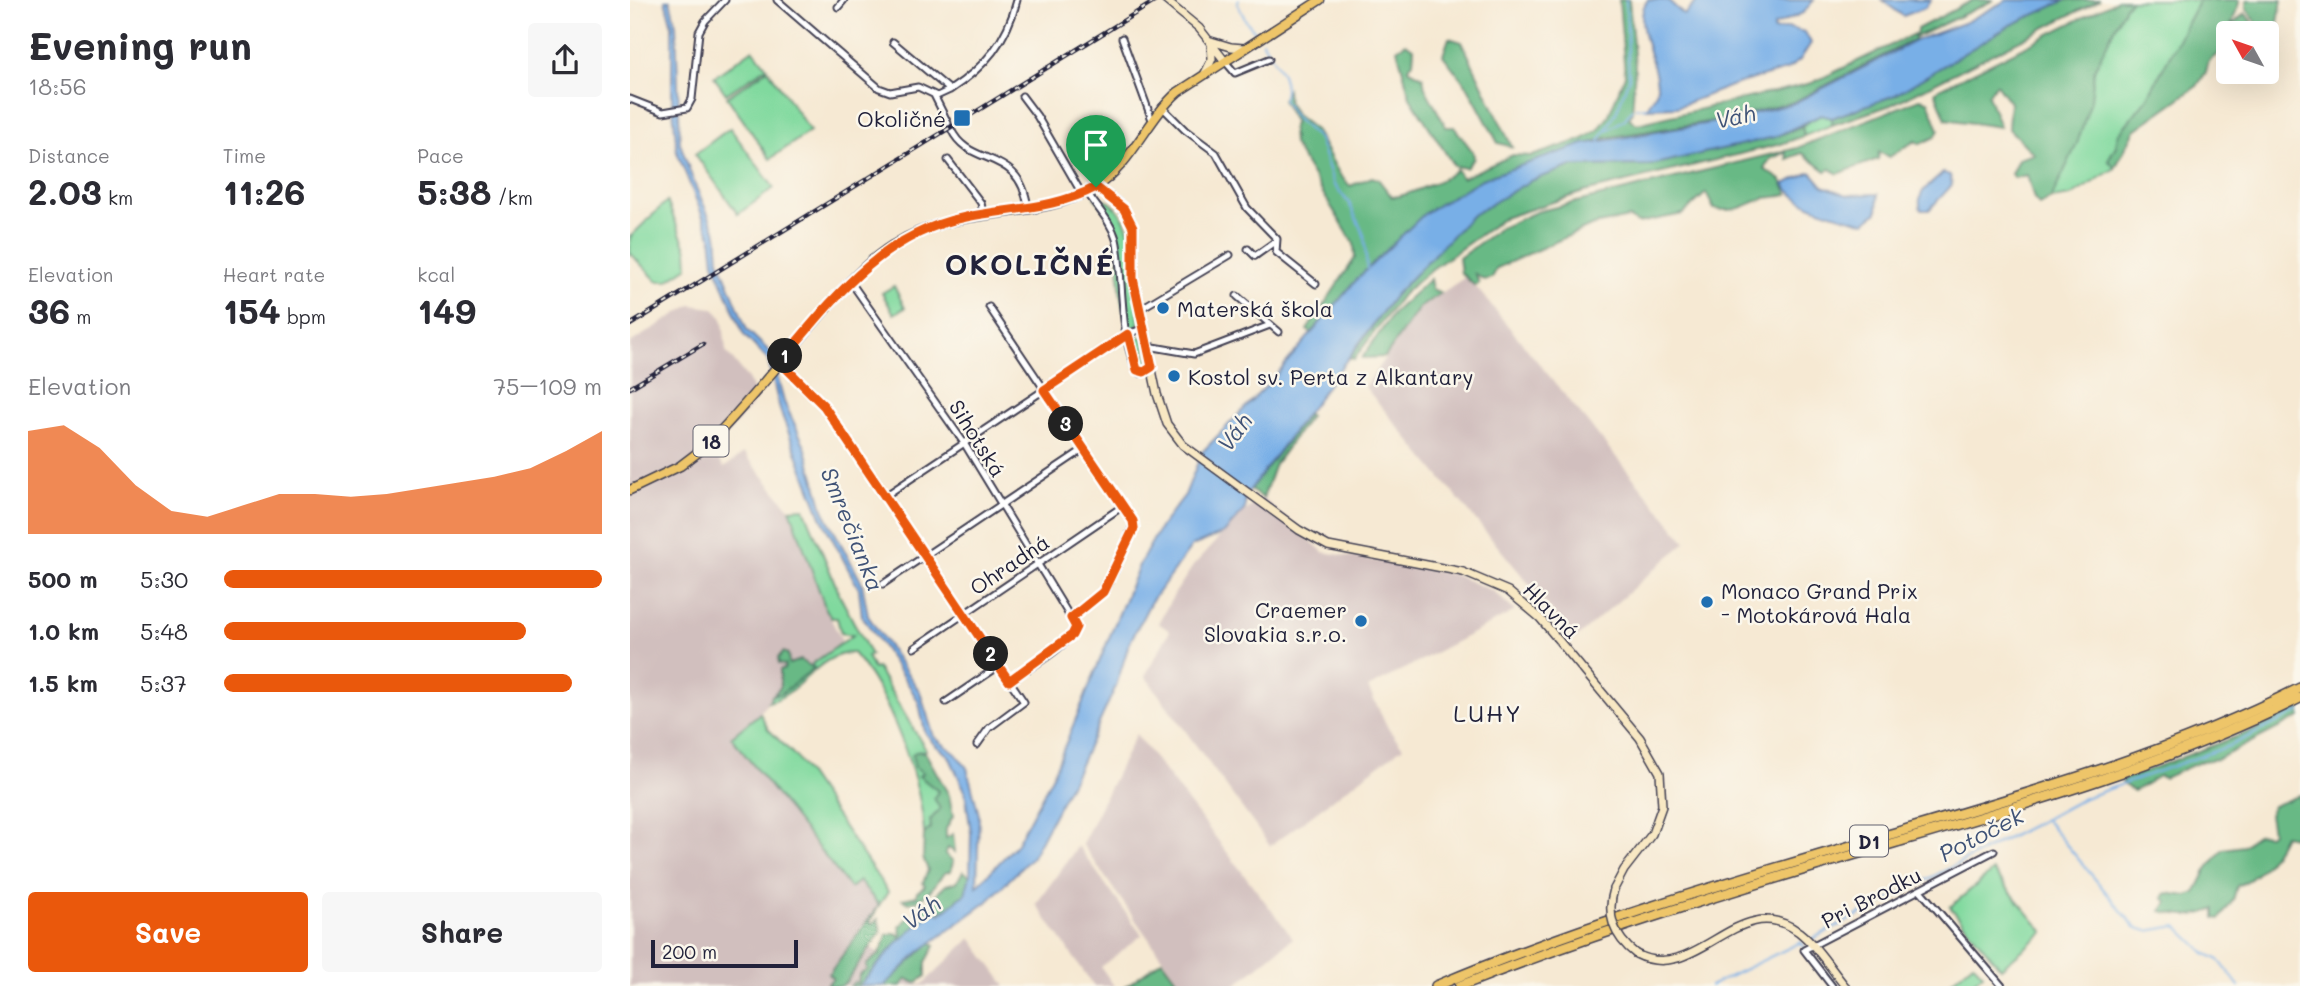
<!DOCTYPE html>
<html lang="en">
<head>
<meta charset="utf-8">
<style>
	body { margin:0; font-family:Mali,sans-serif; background:#f7f7f7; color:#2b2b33; height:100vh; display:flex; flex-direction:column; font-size:26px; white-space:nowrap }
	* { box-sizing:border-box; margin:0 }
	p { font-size:23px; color:#7c7c81 }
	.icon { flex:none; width:38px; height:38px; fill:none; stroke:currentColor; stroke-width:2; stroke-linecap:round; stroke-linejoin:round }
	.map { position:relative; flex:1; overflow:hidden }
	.side { display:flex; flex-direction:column; background:#fff; width:630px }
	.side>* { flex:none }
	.needle { width:46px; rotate:310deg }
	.tools { position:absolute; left:1586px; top:21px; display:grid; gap:14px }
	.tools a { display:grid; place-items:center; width:63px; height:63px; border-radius:7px; background:#fff; box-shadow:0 7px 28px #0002; font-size:35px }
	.scale { position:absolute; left:21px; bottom:18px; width:147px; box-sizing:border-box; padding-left:7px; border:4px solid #22223b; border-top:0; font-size:19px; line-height:24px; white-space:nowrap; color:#22223b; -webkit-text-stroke:5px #fbf7ec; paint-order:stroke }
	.pin { position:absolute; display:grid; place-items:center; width:60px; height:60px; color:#fff; margin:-72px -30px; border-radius:50% 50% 50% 0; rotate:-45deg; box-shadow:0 0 7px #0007 }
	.pin .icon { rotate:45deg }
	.km { position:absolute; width:35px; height:35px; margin:-18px; border-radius:50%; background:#222; color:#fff; font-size:19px; line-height:35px; text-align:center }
	.round { display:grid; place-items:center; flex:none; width:74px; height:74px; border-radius:7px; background:#f7f7f7 }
	.summary { display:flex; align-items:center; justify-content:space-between; height:119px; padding:0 28px }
	h1 { font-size:38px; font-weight:700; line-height:52px }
	.figures { display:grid; grid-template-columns:repeat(3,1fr); gap:10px; height:119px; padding:7px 28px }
	.figures div { display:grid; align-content:center }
	.figures b { font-size:35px; font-weight:700 }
	.figures small { font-size:19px; font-weight:400 }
	.figures p { font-size:19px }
	.chart { height:196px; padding:14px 28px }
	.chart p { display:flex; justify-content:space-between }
	.chart svg { width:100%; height:126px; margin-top:7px; fill:#ea580c; opacity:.7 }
	.primary-button { display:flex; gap:14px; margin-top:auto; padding:14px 28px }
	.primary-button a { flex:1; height:80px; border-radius:7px; background:#ea580c; color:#fff; font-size:28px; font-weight:700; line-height:80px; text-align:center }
	.primary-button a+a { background:#f7f7f7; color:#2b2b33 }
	ul { padding:0 28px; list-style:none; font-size:23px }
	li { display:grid; grid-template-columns:112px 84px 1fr; align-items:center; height:52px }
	li i { height:18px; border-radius:9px; background:#ea580c }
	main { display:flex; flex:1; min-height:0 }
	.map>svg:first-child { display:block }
	.built { fill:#f6d2c4 }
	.industrial { fill:#d1bfbe }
	.green { fill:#80d99e; stroke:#517e6c; stroke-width:2 }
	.forest { fill:#68b985; stroke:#456e60; stroke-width:2 }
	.water { fill:#78afe7; stroke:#4d6891; stroke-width:2 }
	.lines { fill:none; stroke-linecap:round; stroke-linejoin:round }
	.stream { stroke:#78afe7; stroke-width:2 }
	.street-casing { stroke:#424052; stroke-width:9 }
	.secondary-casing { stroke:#424052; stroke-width:10 }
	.primary-casing { stroke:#424052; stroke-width:11 }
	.highway-casing { stroke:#424052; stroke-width:12 }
	.street { stroke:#fff; stroke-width:5 }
	.secondary { stroke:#f8e8c3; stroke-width:7 }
	.primary { stroke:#eec569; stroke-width:8 }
	.highway { stroke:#eec569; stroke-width:9 }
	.rail-casing { stroke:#22223b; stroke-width:4.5 }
	.rail { stroke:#fbf7ec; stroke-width:2; stroke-dasharray:5; stroke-linecap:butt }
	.secondary-bridge-casing { stroke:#424052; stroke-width:10; stroke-linecap:butt }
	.secondary-bridge { stroke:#f8e8c3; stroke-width:7 }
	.route-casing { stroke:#fff; stroke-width:14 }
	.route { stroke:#ea580c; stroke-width:9 }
	.poi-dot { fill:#1f6fb2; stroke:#fbf7ec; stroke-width:2.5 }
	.labels { text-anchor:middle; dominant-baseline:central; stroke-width:5; stroke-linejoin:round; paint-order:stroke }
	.shield { fill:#fbf7ec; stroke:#636270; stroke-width:2 }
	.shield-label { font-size:19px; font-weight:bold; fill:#22223b }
	.poi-label { font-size:21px; fill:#22223b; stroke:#fbf7ec; text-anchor:start }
	.street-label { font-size:21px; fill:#22223b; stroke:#fbf7ec }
	.water-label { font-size:23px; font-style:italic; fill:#405377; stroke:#fbf7ec }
	.quarter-label { font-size:24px; letter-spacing:2px; fill:#22223b; stroke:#fbf7ec }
	.district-label { font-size:28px; font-weight:bold; letter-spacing:2px; fill:#22223b; stroke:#fbf7ec }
</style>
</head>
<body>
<main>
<section class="side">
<div class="summary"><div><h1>Evening run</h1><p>18:56</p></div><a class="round"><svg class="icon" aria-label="share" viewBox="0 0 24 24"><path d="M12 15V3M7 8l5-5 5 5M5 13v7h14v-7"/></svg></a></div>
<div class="figures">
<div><p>Distance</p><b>2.03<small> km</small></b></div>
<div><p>Time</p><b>11:26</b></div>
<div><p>Pace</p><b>5:38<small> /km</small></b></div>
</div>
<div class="figures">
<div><p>Elevation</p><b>36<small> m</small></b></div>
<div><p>Heart rate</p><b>154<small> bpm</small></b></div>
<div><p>kcal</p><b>149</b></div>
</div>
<div class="chart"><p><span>Elevation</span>75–109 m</p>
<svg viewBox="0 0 160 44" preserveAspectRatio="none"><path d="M0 44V8L10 6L20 14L30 27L40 36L50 38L60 34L70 30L80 30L90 31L100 30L110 28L120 26L130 24L140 21L150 15L160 8V44z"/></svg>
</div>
<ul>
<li><b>500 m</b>5:30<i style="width:100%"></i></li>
<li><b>1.0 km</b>5:48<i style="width:80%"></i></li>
<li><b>1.5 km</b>5:37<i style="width:92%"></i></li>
</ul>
<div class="primary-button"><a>Save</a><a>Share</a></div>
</section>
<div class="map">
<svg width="1670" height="986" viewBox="0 0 1670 986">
	<rect width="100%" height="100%" fill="#fbf7ec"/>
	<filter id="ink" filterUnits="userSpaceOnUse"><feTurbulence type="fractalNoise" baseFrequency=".0143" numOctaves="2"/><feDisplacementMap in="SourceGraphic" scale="14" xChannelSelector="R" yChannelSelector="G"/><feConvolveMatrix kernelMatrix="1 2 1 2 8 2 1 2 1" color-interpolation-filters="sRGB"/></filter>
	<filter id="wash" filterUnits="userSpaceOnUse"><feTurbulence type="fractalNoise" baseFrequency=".00686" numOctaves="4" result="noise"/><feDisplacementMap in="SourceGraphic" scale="28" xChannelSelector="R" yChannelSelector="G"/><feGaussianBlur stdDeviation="1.57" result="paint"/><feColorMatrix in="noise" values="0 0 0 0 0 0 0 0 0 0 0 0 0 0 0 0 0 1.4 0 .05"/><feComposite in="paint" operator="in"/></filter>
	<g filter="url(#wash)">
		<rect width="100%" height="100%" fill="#f6e9d3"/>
		<!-- built -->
		<path class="built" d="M 463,137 L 484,164 L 465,181 L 459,160 L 450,146 Z"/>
		<!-- industrial -->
		<path class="industrial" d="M 837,276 L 1056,542 L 945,639 L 735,387 L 789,308 Z
			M 61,305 L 83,308 L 89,314 L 93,321 L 96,351 L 118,379 L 127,398 L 84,451 L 94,468 L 114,453 L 160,509 L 195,607 L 212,641 L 146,691 L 130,713 L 101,737 L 220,887 L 229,881 L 249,905 L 228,936 L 285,984 L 293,984 L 341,938 L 376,986 L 0,986 L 0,343 Z
			M 633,498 L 693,552 L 822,574 L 863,591 L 885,611 L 738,688 L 759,730 L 773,747 L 640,846 L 515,676 L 540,631 L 528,623 L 545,593 L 563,566 L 599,527 L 606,509 L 611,514 Z
			M 506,734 L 663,938 L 604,986 L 552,986 L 452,844 Z
			M 448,846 L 512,935 L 471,967 L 484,986 L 464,986 L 406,904 Z"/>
		<!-- green -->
		<path class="green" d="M 1501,0 L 1569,0 L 1518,97 L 1488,135 L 1486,146 L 1478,160 L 1485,168 L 1441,196 L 1421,199 C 1435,169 1448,140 1458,109 C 1462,97 1462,84 1464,72 C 1468,50 1485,15 1501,0 Z
			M 123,49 L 137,67 L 96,94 L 84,77 Z
			M 138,69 L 180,131 L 140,159 L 97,97 Z
			M 1191,115 L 1202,118 L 1202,125 L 1174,136 L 1172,126 Z
			M 100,128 L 144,188 L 108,214 L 65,154 Z
			M 464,197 C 511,200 506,288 509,324 L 503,329 C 487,314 489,261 489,242 C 489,233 481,223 477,217 L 479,214 Z
			M 37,201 L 57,250 L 58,267 L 37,281 L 27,281 L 0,253 L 0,237 Z
			M 264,286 L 275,308 L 264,314 L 252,293 Z
			M 506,335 L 513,338 L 518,364 L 511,370 L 506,365 L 500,340 Z
			M 174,508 L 211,598 L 241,655 L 237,656 L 243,669 L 247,668 L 296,750 L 286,752 L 293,773 L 290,775 L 308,791 L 310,809 L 298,832 L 294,834 C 292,781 258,692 223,653 C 188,652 168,697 138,702 L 143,695 L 151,694 L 183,668 L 182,664 L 223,635 L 211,633 L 207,618 L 201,618 L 195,607 L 160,509 Z
			M 130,713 L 138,729 L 166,757 L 258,892 L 249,905 L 229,881 L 220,888 L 101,737 Z
			M 1363,871 L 1414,932 L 1371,968 L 1320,907 Z
			M 1343,963 L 1353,974 L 1339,986 L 1324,986 L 1321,982 Z"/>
		<!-- forest -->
		<path class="forest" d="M 989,0 L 999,0 L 1005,66 L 1002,114 L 999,118 L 1007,124 L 1182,83 L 1284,34 L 1285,39 L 1164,102 L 1097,119 L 975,138 L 852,179 L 795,213 L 728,278 L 681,333 L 677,330 L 725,258 L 724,244 L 663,144 L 662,126 L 665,123 L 652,100 L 657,90 L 658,103 L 666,115 L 685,130 L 710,175 L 720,186 L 742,177 L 748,179 L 762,197 C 773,197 819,179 826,169 L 832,178 L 883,155 L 902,156 L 953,139 L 968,130 L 978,117 L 995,75 Z
			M 1343,0 L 1364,0 L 1286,37 L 1287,29 Z
			M 1436,0 L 1470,0 L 1261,105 L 1202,125 L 1202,118 L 1265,95 L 1379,26 Z
			M 1488,0 L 1501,0 L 1495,6 L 1464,70 L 1461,100 L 1447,144 L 1421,199 L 1409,205 L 1404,199 L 1397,175 L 1384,178 L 1381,174 L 1388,159 L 1404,154 L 1378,128 L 1380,103 L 1366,84 L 1358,95 L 1370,127 L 1316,119 L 1305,91 Z
			M 1569,0 L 1610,0 L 1601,26 L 1615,13 L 1623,24 L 1626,22 L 1616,8 L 1616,0 L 1652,0 L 1647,28 L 1638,41 L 1636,33 L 1598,33 L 1598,52 L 1589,53 L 1579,61 L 1576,72 L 1567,86 L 1505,130 L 1485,168 L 1478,160 L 1486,146 L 1488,135 L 1518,97 Z
			M 819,38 L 832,42 L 882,147 L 868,143 L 839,89 L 813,55 Z
			M 776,43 L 784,49 L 783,62 L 778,69 L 793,77 L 795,88 L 816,127 L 824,127 L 843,152 L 844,158 L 836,168 L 824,166 L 780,97 L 767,49 Z
			M 1290,99 L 1298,101 L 1309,130 L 1305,137 L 1290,144 L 1285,141 L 1259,157 L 1249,152 L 1248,159 L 1208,174 L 1201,169 L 1196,171 L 1172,153 L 1157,159 L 1156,152 L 1140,159 L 1134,169 L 1151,180 L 1158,194 C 1150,198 1143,196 1135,198 C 1113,205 1110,213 1084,209 L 1076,193 L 1053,214 L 1008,223 L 999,218 L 963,225 L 867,268 L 862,278 L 854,280 L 845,274 L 849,283 L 845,286 L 831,273 L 829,258 L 870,228 L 906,212 L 1167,148 Z
			M 1172,126 L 1174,136 L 1151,144 L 954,192 L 874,218 L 802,269 L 773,294 L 724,359 L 720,358 L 765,295 L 841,216 L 900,181 L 942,166 L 1020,165 L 1145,137 Z
			M 800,279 L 802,289 L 811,293 L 789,308 L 755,357 L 732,358 L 765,311 Z
			M 678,414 L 680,416 L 645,464 L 633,498 L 620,490 Z
			M 153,652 L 158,654 L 159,664 L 170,660 L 184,668 L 151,694 L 143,695 L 150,688 L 150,670 L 155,668 L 155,665 L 149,664 L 148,658 Z
			M 1670,707 L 1670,717 L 1588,759 L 1572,761 L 1534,778 L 1529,776 L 1504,791 L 1492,784 L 1492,780 L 1624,730 Z
			M 285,752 L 295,752 L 319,795 L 323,816 L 316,829 L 316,838 L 323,834 L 325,852 L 318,848 L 315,854 L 323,861 L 321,871 L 314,873 C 306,884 294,902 278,903 L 273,899 L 287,896 L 287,892 L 295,886 L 293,883 L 298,870 L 293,858 L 294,834 L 301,828 L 300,820 L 310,809 L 304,798 L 308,791 L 289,776 L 293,773 L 285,767 L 282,755 Z
			M 1670,795 L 1670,827 L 1663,837 L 1654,835 C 1644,856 1629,878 1607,886 L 1603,900 L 1590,919 L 1585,918 L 1585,908 C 1568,919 1548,915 1531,911 L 1538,902 L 1533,898 L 1536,893 L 1558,896 L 1565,893 L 1577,869 L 1593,849 L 1614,846 C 1625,837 1624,832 1639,835 L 1642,832 L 1639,815 L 1643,806 Z
			M 333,871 L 340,876 L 335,895 L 328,898 L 325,905 L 298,916 L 267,943 L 229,986 L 220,986 L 224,982 L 228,983 L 229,975 L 237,970 L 236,965 L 250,953 L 257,935 L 266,933 L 271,937 L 270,926 L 279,917 L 288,922 L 294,906 L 316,885 L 327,882 Z
			M 249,905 L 240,923 L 243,924 L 248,919 L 251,931 L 216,982 L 211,986 L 196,986 L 203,978 L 199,974 Z
			M 301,942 L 305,946 L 296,962 L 296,976 L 286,983 L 277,979 L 271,986 L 254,986 Z
			M 532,960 L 551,986 L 496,986 Z"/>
		<!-- water -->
		<path class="water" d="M 35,0 L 40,0 L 46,25 L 50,143 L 64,183 L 87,234 L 89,260 L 117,330 L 141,353 L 154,402 L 175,446 L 194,512 L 232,583 L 238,616 L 290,692 L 304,737 L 326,754 L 337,768 L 349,815 L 347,886 L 386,845 L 422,777 L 509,565 L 531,526 L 555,495 L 572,452 L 641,381 L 728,278 L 795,213 L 852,179 L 954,144 L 1098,120 L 1164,103 L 1287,40 L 1336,22 L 1377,0 L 1436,0 L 1379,26 L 1265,95 L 1202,118 L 1191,115 L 1145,137 L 1020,165 L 942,166 L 900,181 L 841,216 L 765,295 L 622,487 L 615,497 L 615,509 L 611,514 L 594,533 L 562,546 L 520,603 L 499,644 L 486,686 L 449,767 L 402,857 L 357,902 L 290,951 L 254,986 L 229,986 L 267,943 L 298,916 L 305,912 L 310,914 L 335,894 L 340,876 L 341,833 L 335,791 L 319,756 L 304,744 L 295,732 L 289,703 L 280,687 L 232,616 L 229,589 L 192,519 L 150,410 L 138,360 L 114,335 L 84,263 L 81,237 L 47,152 L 42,97 L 42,26 Z
			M 1018,0 L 1038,0 L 1054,15 L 1068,0 L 1184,0 L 1173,13 L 1144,26 L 1144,31 L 1159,28 L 1175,32 L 1181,43 L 1170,60 L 1156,70 L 1106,84 L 1047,107 L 1017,108 C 1020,102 1026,96 1027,89 C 1029,65 1000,21 1018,0 Z
			M 1252,0 L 1301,0 L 1295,8 L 1273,16 Z
			M 1181,172 L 1193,186 L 1217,195 L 1248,194 L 1247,212 L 1235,222 L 1228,221 C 1203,213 1168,207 1154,184 Z
			M 1313,173 L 1320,175 L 1322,185 L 1299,210 L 1291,210 C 1285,189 1301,186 1313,173 Z"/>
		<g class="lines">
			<!-- stream -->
			<path class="stream" d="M 609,0 L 607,3 L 616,21 L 629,36
				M 632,41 C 643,60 661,78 653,100 L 666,119 L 689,139 L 704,185 L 719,203 L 734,235 L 737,269
				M 1006,108 L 1017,107
				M 976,131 L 995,119 L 1002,109
				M 969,141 L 986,113 L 999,78 L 996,0
				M 1417,818 L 1454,798 L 1599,746 L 1670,711
				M 1182,939 L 1415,819 L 1505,927 L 1517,931 L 1547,926 L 1575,953 L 1589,960 L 1609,986
				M 1179,952 L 1207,986
				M 1080,986 L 1171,942 L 1175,948"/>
		</g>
	</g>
	<g filter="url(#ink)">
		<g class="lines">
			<!-- street casing -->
			<g class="street-casing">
				<path id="street" d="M 147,0 L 249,88 L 260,92 L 288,87 L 307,96 L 320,90
					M 208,7 L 214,0
					M 492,38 L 522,120
					M 263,42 L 320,90 C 355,67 377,41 387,0
					M 594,60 L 605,73 L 639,59
					M 304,95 L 318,123
					M 392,96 L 407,116 L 452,194
					M 0,99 L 33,112 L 57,108 L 62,99 L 69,32 L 75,21 L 95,0
					M 532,107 L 555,130 L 586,153 L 617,208 L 647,239 L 646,252 L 686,284
					M 321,129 C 339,169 390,146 398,208
					M 318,160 L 351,203 L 353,213
					M 457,192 C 466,207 481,221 486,239 C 494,271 488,346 510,373 L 521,367
					M 618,249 L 625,256 L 646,241
					M 220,281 L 334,443 L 445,625 C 443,645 396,670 379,681
					M 607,296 L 649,332
					M 359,307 L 504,523 L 484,573 L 473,592 L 441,618
					M 510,309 L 600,255
					M 518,346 L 564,354 L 640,325
					M 150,362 L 194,406 L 394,702 L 359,728 L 347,745
					M 255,496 L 498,334 L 514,328
					M 253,584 L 454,449
					M 284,648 L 493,506
					M 316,702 L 369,666
					M 1290,890 L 1372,986
					M 1202,986 L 1174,950 L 1364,851"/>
			</g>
			<!-- secondary casing -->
			<g class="secondary-casing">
				<path id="secondary" d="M 535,0 L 569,28 L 594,60
					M 581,41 L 601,47 L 614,48
					M 575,73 L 582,59 L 581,41
					M 466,187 L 488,203 L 501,221 L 504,239 L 503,278 L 527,394 L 537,424 L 553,445 L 669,530 L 698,546 L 833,572 L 878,591 L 910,618 L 1010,738 L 1030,773 L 1032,806 L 1022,834 L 994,870 L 984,889
					M 1006,954 C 1067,986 1108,887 1169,932 C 1187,946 1201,969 1215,986"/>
			</g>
			<!-- primary casing -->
			<g class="primary-casing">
				<path id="primary" d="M 0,490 L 50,466 L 75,447 C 114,408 148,365 184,323 C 208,295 231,265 263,245 C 327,203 408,223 465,187 C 502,165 517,119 548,92 L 690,0"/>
			</g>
			<!-- highway casing -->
			<g class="highway-casing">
				<path id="highway" d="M 806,986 C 959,921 1119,876 1278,829 C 1411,790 1545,751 1670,688
					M 830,986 C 973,929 1120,885 1267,842 C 1404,802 1542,762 1670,698"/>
			</g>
			<!-- street -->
			<use href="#street" class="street"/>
			<!-- secondary -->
			<use href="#secondary" class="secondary"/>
			<!-- primary -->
			<use href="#primary" class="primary"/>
			<!-- highway -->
			<use href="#highway" class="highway"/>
			<!-- rail casing -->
			<g class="rail-casing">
				<path id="rail" d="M 0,325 L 527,0
					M 0,388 L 73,344"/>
			</g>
			<!-- rail -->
			<use href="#rail" class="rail"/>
			<!-- secondary-bridge casing -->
			<g class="secondary-bridge-casing">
				<path id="secondary-bridge" d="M 984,889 C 976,915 984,937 1006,954"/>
			</g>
			<!-- secondary-bridge -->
			<use href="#secondary-bridge" class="secondary-bridge"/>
		</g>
	</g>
	<g class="lines" filter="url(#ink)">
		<!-- route casing -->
		<g class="route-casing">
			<path id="route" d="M 466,187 L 494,209 L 503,227 L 503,278 L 522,367 L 514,372 L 507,370 L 498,334 L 414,390 L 503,521 L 504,528 L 473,592 L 441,618 L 446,627 L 442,635 L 379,681 L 194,406 L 150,362 C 203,299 251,234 336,217 C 380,208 425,209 466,187 Z"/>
		</g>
		<!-- route -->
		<use href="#route" class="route"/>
	</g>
	<!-- markers -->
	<g class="poi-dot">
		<rect x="323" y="109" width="18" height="18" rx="3.5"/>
		<circle cx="533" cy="308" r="7"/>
		<circle cx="544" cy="376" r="7"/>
		<circle cx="1077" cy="602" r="7"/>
		<circle cx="731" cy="621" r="7"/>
	</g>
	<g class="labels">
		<!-- shield labels -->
		<g class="shield">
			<rect x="63.5" y="425.5" width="35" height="31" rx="5"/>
			<rect x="1220" y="825.5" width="38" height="31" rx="5"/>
		</g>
		<g class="shield-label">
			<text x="81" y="441">18</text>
			<text x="1239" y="841">D1</text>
		</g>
		<!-- poi labels -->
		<g class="poi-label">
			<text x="316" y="118" text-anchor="end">Okoličné</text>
			<text x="547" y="308">Materská škola</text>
			<text x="558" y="376">Kostol sv. Perta z Alkantary</text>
			<text x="1091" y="590">Monaco Grand Prix<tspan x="1091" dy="24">- Motokárová Hala</tspan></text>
			<text x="717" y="609" text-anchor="end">Craemer<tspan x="717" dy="24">Slovakia s.r.o.</tspan></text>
		</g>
		<!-- street labels -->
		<g class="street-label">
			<text transform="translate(348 438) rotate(58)">Sihotská</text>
			<text transform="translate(379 564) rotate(-34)">Ohradná</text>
			<text transform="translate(922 610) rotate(45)">Hlavná</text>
			<text transform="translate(1241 897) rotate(-27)">Pri Brodku</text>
		</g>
		<!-- water labels -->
		<g class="water-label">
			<text transform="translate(1105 116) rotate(-12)">Váh</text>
			<text transform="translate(604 432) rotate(-53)">Váh</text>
			<text transform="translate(223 529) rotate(68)">Smrečianka</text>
			<text transform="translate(1351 834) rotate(-27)">Potoček</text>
			<text transform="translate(291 912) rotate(-36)">Váh</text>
		</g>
		<!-- quarter labels -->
		<g class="quarter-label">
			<text x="858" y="712">LUHY</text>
		</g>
		<!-- district labels -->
		<g class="district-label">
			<text x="400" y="264">OKOLIČNÉ</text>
		</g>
	</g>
</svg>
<div class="tools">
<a><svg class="needle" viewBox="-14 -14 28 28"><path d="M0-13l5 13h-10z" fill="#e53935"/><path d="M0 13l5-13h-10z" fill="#7c7c81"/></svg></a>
</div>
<div class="scale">200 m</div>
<div class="pin" style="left:466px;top:187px;background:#1e9e55"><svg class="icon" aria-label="arrive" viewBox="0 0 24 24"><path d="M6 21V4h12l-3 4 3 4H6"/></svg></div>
<b class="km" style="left:155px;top:356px">1</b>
<b class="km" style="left:361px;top:654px">2</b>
<b class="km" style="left:436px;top:424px">3</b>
</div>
</main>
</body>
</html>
